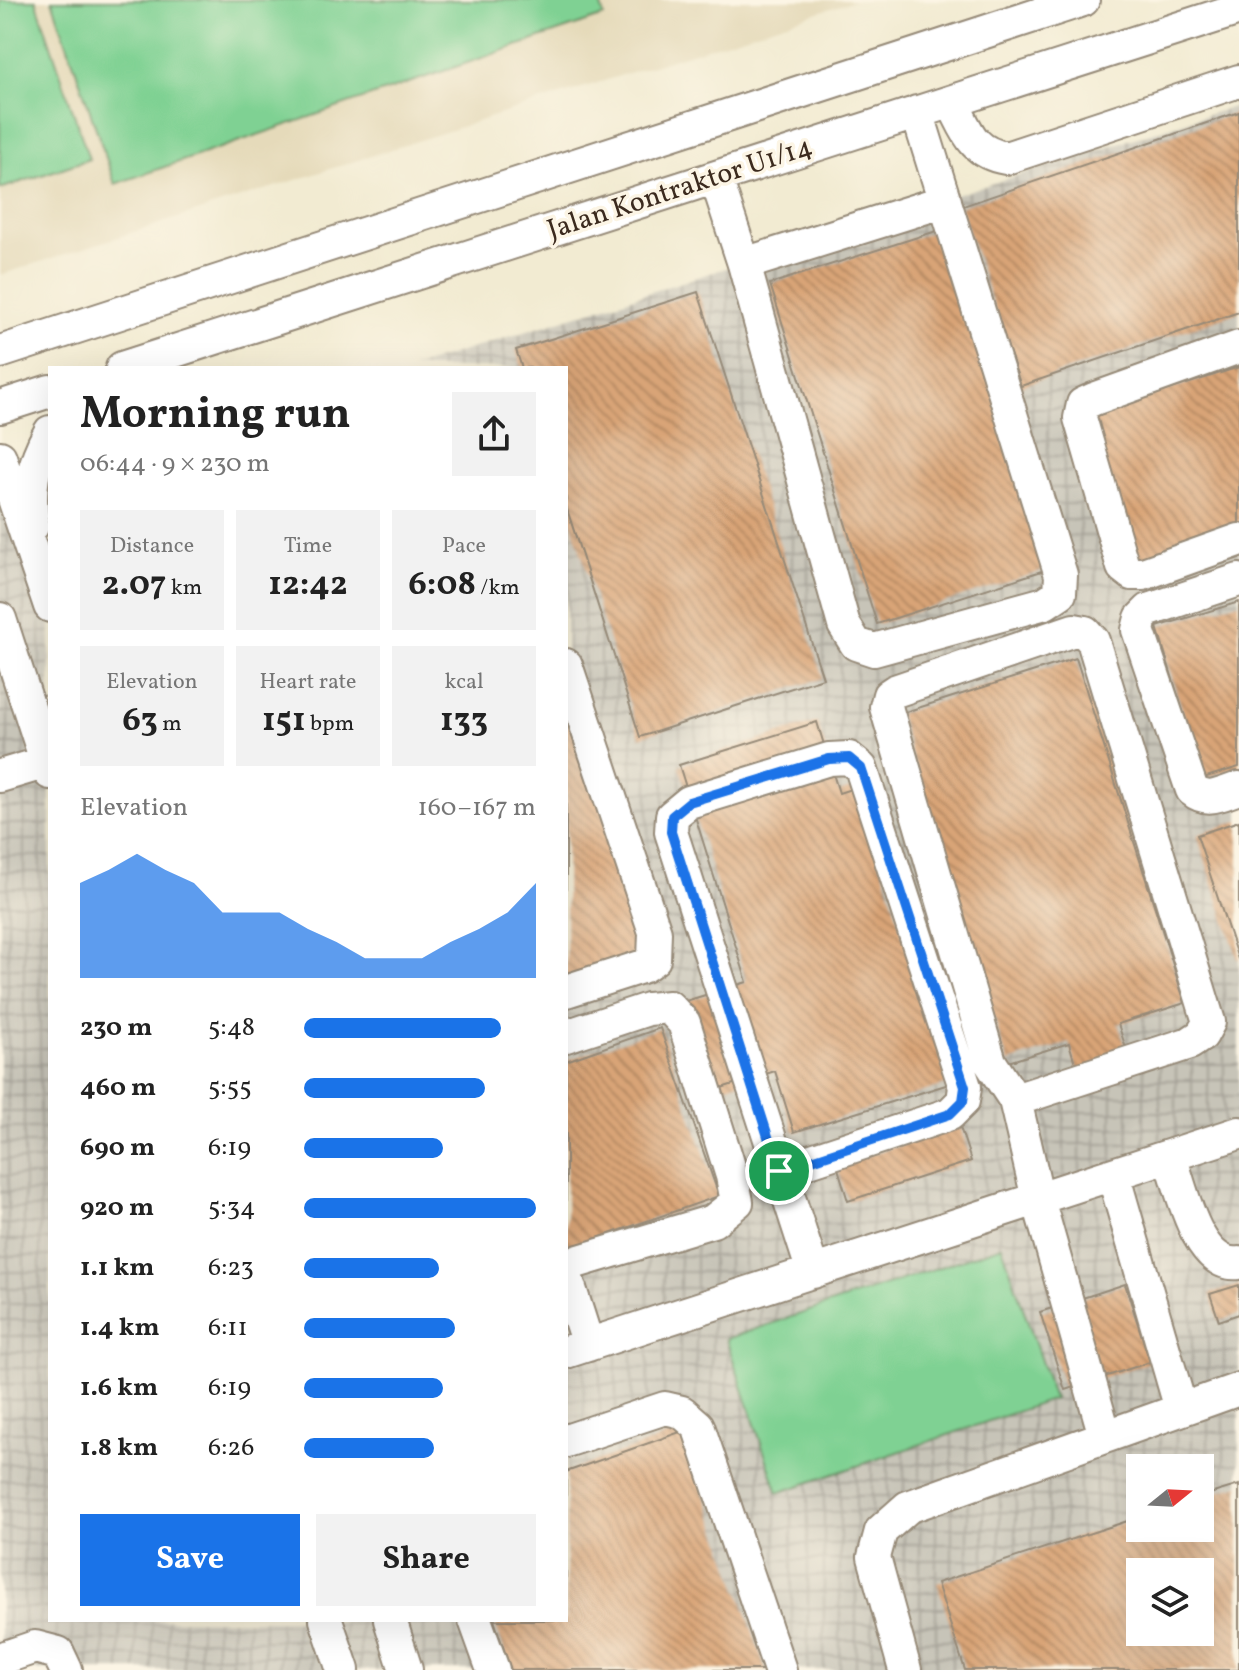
<!DOCTYPE html>
<html lang="en">
<head>
<meta charset="utf-8">
<style>
	body { margin:0; font-family:Vollkorn,serif; background:#f2f2f2; color:#222; height:100vh; display:flex; flex-direction:column; font-size:30px; white-space:nowrap }
	* { box-sizing:border-box; margin:0 }
	p { font-size:26px; color:#767676 }
	.icon { flex:none; width:44px; height:44px; fill:none; stroke:currentColor; stroke-width:2; stroke-linecap:round; stroke-linejoin:round }
	.map { position:relative; flex:1; overflow:hidden }
	.details { position:absolute; left:48px; top:366px; width:520px; height:1256px; display:flex; flex-direction:column; background:#fff; border-radius:0px; box-shadow:0 8px 32px #0002 }
	.details>* { flex:none }
	.needle { width:52px; rotate:72deg }
	.buttons { position:absolute; left:1126px; top:1454px; display:grid; gap:16px }
	.buttons a { display:grid; place-items:center; width:88px; height:88px; border-radius:0px; background:#fff; box-shadow:0 8px 32px #0002; font-size:40px }
	.pin { position:absolute; display:grid; place-items:center; width:68px; height:68px; color:#fff; margin:-34px; border:4px solid #fff; border-radius:50%; box-shadow:0 2px 8px #0007 }
	.round { display:grid; place-items:center; flex:none; width:84px; height:84px; border-radius:0px; background:#f2f2f2 }
	.head { display:flex; align-items:center; justify-content:space-between; height:136px; padding:0 32px }
	h1 { font-size:44px; font-weight:700; line-height:60px }
	.figures { display:grid; grid-template-columns:repeat(3,1fr); gap:12px; height:136px; padding:8px 32px }
	.figures div { display:grid; align-content:center; border-radius:0px; background:#f2f2f2; text-align:center }
	.figures b { font-size:34px; font-weight:700 }
	.figures small { font-size:22px; font-weight:400 }
	.figures p { font-size:22px }
	.chart { height:224px; padding:16px 32px }
	.chart p { display:flex; justify-content:space-between }
	.chart svg { width:100%; height:144px; margin-top:8px; fill:#1a73e8; opacity:.7 }
	.button { display:flex; gap:16px; margin-top:auto; padding:16px 32px }
	.button a { flex:1; height:92px; border-radius:0px; background:#1a73e8; color:#fff; font-size:32px; font-weight:700; line-height:92px; text-align:center }
	.button a+a { background:#f2f2f2; color:#222 }
	ul { padding:0 32px; list-style:none; font-size:26px }
	li { display:grid; grid-template-columns:128px 96px 1fr; align-items:center; height:60px }
	li i { height:20px; border-radius:10px; background:#1a73e8 }
	.map>svg:first-child { display:block }
	.built { fill:#e5daba }
	.industrial { fill:url(#industrial-grid); fill-rule:evenodd }
	.pitch { fill:#7fd193; stroke:#5d7e58; stroke-width:2 }
	.building { fill:url(#building-back-hatch); fill-rule:evenodd }
	.lines { fill:none; stroke-linecap:round; stroke-linejoin:round }
	.minor-casing { stroke:#968a78; stroke-width:36 }
	.minor { stroke:#fff; stroke-width:32 }
	.route-casing { stroke:#fff; stroke-width:16 }
	.route { stroke:#1a73e8; stroke-width:10 }
	.labels { text-anchor:middle; dominant-baseline:central; stroke-width:7; stroke-linejoin:round; paint-order:stroke }
	.street-label { font-size:28px; fill:#3b2a1e; stroke:#fcf5e5 }
</style>
</head>
<body>
<div class="map">
<svg width="1239" height="1670" viewBox="0 0 1239 1670">
	<defs>
		<pattern id="industrial-grid" width="8" height="8" patternUnits="userSpaceOnUse" patternTransform="scale(2)"><rect width="8" height="8" fill="#c7c4b8"/><path d="M0 4h8M4 0v8" fill="none" stroke="#a39f95"/></pattern>
		<pattern id="building-back-hatch" width="6" height="6" patternUnits="userSpaceOnUse" patternTransform="scale(2)"><rect width="6" height="6" fill="#d9a477"/><path d="M-1 5l2 2M0 0l6 6M5-1l2 2" fill="none" stroke="#b18661"/></pattern>
	</defs>
	<rect width="100%" height="100%" fill="#fcf5e5"/>
	<filter id="ink" filterUnits="userSpaceOnUse"><feTurbulence type="fractalNoise" baseFrequency=".0125" numOctaves="2"/><feDisplacementMap in="SourceGraphic" scale="16" xChannelSelector="R" yChannelSelector="G"/><feConvolveMatrix kernelMatrix="1 2 1 2 8 2 1 2 1" color-interpolation-filters="sRGB"/></filter>
	<filter id="wash" filterUnits="userSpaceOnUse"><feTurbulence type="fractalNoise" baseFrequency=".006" numOctaves="4" result="noise"/><feDisplacementMap in="SourceGraphic" scale="32" xChannelSelector="R" yChannelSelector="G"/><feGaussianBlur stdDeviation="1.8" result="paint"/><feColorMatrix in="noise" values="0 0 0 0 0 0 0 0 0 0 0 0 0 0 0 0 0 1.4 0 .05"/><feComposite in="paint" operator="in"/></filter>
	<g filter="url(#wash)">
		<rect width="100%" height="100%" fill="#f2ebd2"/>
		<!-- built -->
		<path class="built" d="M 0,0 L 856,0 L 0,275 Z"/>
		<!-- industrial -->
		<path class="industrial" d="M 1239,105 L 1239,1670 L 0,1670 L 0,499 L 50,483 L 50,1620 L 566,1620 L 566,368 L 411,368 ZM 1140,1468 L 1200,1468 L 1200,1528 L 1140,1528 ZM 1140,1572 L 1200,1572 L 1200,1632 L 1140,1632 Z"/>
		<!-- pitch -->
		<path class="pitch" d="M 0,0 L 36,0 L 89,159 L 0,189 Z
			M 52,0 L 599,0 L 604,16 L 115,184 Z
			M 1002,1246 L 1054,1399 L 778,1493 L 726,1339 Z"/>
		<g id="blocks">
			<!-- building -->
			<path class="building" d="M 1239,112 L 1239,312 L 1021,386 L 960,207 Z
				M 946,228 L 1054,567 L 877,624 L 770,284 Z
				M 698,292 L 823,678 L 640,737 L 566,506 L 566,368 L 522,368 L 516,350 Z
				M 1239,367 L 1239,529 L 1137,565 L 1088,416 Z
				M 1239,602 L 1239,767 L 1203,778 L 1157,627 Z
				M 1076,658 L 1185,1003 L 1118,1024 L 1129,1057 L 1078,1073 L 1069,1043 L 1008,1062 L 899,714 Z
				M 566,699 L 648,953 L 566,979 Z
				M 817,722 L 839,793 L 857,787 L 949,1084 L 794,1132 L 775,1071 L 715,1090 L 686,1001 L 747,982 L 679,765 Z
				M 1239,821 L 1239,959 L 1238,959 L 1197,835 Z
				M 660,1028 L 719,1196 L 566,1249 L 566,1061 Z
				M 960,1127 L 971,1161 L 848,1201 L 837,1165 Z
				M 1125,1284 L 1150,1362 L 1065,1390 L 1040,1312 Z
				M 1239,1285 L 1239,1314 L 1219,1321 L 1210,1294 Z
				M 683,1431 L 766,1670 L 511,1670 L 494,1620 L 566,1620 L 566,1472 Z
				M 1239,1485 L 1239,1670 L 965,1670 L 937,1583 L 1140,1517 L 1140,1528 L 1200,1528 L 1200,1497 ZM 1140,1572 L 1200,1572 L 1200,1632 L 1140,1632 Z"/>
		</g>
	</g>
	<g filter="url(#ink)">
		<use href="#blocks" fill-opacity="0" stroke="#968a78" stroke-width="2"/>
		<g class="lines">
			<!-- minor casing -->
			<g class="minor-casing">
				<path id="minor" d="M 952,102 C 967,130 971,152 1006,158 L 1239,81
					M 716,178 L 744,264 L 844,625 L 856,644 L 874,650 L 1045,603 L 1060,593 L 1061,575 L 917,112
					M 744,264 L 945,201
					M 1239,347 L 1094,399 L 1083,404 L 1080,418 L 1123,567 L 1132,574 L 1143,574 L 1239,540
					M 0,352 L 1083,0
					M 122,368 L 1239,9
					M 0,407 L 50,391
					M 0,457 L 50,606
					M 33,525 C 28,489 32,464 50,432
					M 1239,580 L 1149,610 L 1141,618 L 1138,630 L 1192,790 C 1208,803 1221,794 1239,788
					M 0,619 L 50,773
					M 566,665 L 655,932 L 654,959 L 644,966 L 566,991
					M 0,776 L 47,762
					M 566,1036 L 648,1009 L 669,1007 L 684,1023 L 732,1176 L 737,1202 L 713,1221 L 566,1265
					M 1015,1100 L 1190,1043 L 1202,1035 L 1209,1022 L 1093,641 L 1085,632 L 1074,630 L 895,691 L 889,695 L 886,707 L 990,1062 L 1015,1100 L 1038,1199 L 1105,1436
					M 1170,1156 C 1181,1187 1197,1269 1239,1263
					M 779,1171 L 950,1114 L 963,1101 L 965,1087 L 861,768 L 849,758 L 829,759 L 689,802 L 672,816 L 671,832 L 813,1272
					M 1113,1174 L 1181,1409
					M 566,1276 L 588,1345
					M 566,1352 L 1239,1133
					M 566,1441 L 665,1408 L 682,1412 L 698,1426 L 780,1670
					M 326,1620 L 343,1670
					M 390,1620 L 406,1670
					M 475,1620 L 493,1670
					M 0,1659 L 35,1647 L 58,1653 L 66,1670
					M 905,1670 L 874,1557 L 881,1531 L 908,1507 L 1239,1389"/>
			</g>
			<!-- minor -->
			<use href="#minor" class="minor"/>
		</g>
	</g>
	<g class="lines" filter="url(#ink)">
		<!-- route casing -->
		<g class="route-casing">
			<path id="route" d="M 849,758 L 861,768 L 965,1087 L 963,1101 L 950,1114 L 779,1171 L 671,832 L 672,816 L 689,802 L 829,759 Z"/>
		</g>
		<!-- route -->
		<use href="#route" class="route"/>
	</g>
	<g class="labels">
		<!-- street labels -->
		<g class="street-label">
			<text transform="translate(680 189) rotate(-18)">Jalan Kontraktor U1/14</text>
		</g>
	</g>
</svg>
<div class="buttons">
<a><svg class="needle" viewBox="-14 -14 28 28"><path d="M0-13l5 13h-10z" fill="#e53935"/><path d="M0 13l5-13h-10z" fill="#767676"/></svg></a>
<a><svg class="icon" aria-label="layers" viewBox="0 0 24 24"><path d="M12 4l9 5-9 5-9-5zM3 14l9 5 9-5"/></svg></a>
</div>
<div class="pin" style="left:779px;top:1171px;background:#1e9e55"><svg class="icon" aria-label="arrive" viewBox="0 0 24 24"><path d="M6 21V4h12l-3 4 3 4H6"/></svg></div>
<section class="details">
<div class="head"><div><h1>Morning run</h1><p>06:44 · 9 × 230 m</p></div><a class="round"><svg class="icon" aria-label="share" viewBox="0 0 24 24"><path d="M12 15V3M7 8l5-5 5 5M5 13v7h14v-7"/></svg></a></div>
<div class="figures">
<div><p>Distance</p><b>2.07<small> km</small></b></div>
<div><p>Time</p><b>12:42</b></div>
<div><p>Pace</p><b>6:08<small> /km</small></b></div>
</div>
<div class="figures">
<div><p>Elevation</p><b>63<small> m</small></b></div>
<div><p>Heart rate</p><b>151<small> bpm</small></b></div>
<div><p>kcal</p><b>133</b></div>
</div>
<div class="chart"><p><span>Elevation</span>160–167 m</p>
<svg viewBox="0 0 160 44" preserveAspectRatio="none"><path d="M0 44V15L10 11L20 6L30 11L40 15L50 24L60 24L70 24L80 29L90 33L100 38L110 38L120 38L130 33L140 29L150 24L160 15V44z"/></svg>
</div>
<ul>
<li><b>230 m</b>5:48<i style="width:85%"></i></li>
<li><b>460 m</b>5:55<i style="width:78%"></i></li>
<li><b>690 m</b>6:19<i style="width:60%"></i></li>
<li><b>920 m</b>5:34<i style="width:100%"></i></li>
<li><b>1.1 km</b>6:23<i style="width:58%"></i></li>
<li><b>1.4 km</b>6:11<i style="width:65%"></i></li>
<li><b>1.6 km</b>6:19<i style="width:60%"></i></li>
<li><b>1.8 km</b>6:26<i style="width:56%"></i></li>
</ul>
<div class="button"><a>Save</a><a>Share</a></div>
</section>
</div>
</body>
</html>
